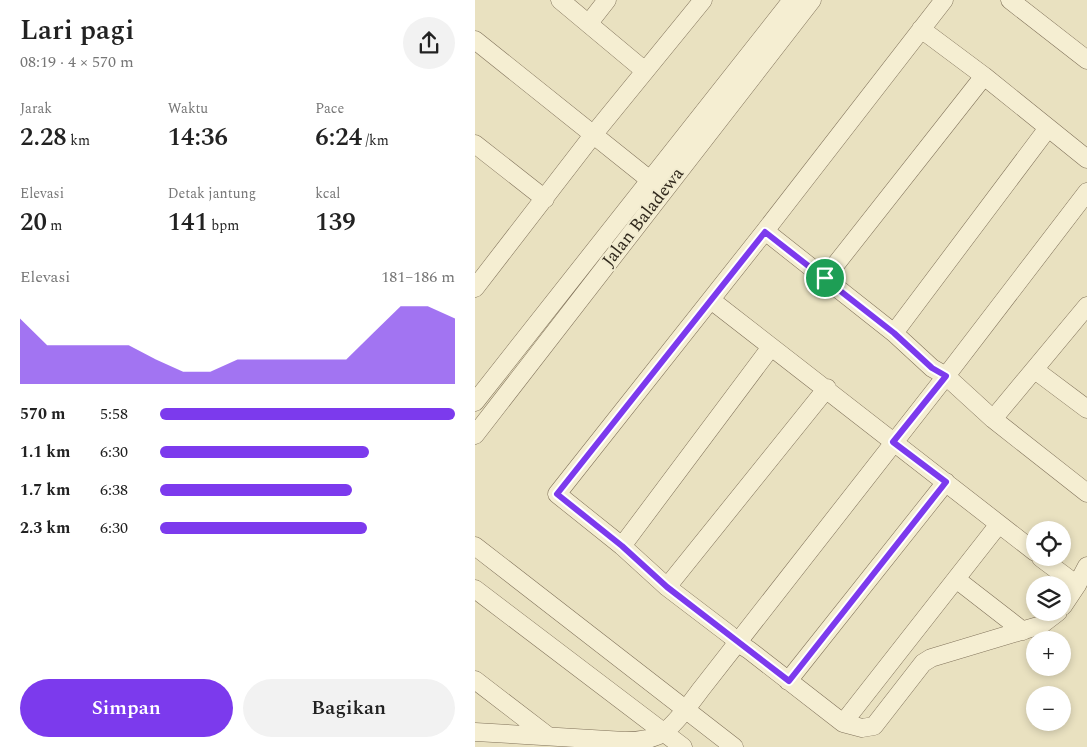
<!DOCTYPE html>
<html lang="id">
<head>
<meta charset="utf-8">
<style>
	body { margin:0; font-family:Spectral,serif; background:#f2f2f2; color:#222; height:100vh; display:flex; flex-direction:column; font-size:19px; white-space:nowrap }
	* { box-sizing:border-box; margin:0 }
	p { font-size:16px; color:#767676 }
	.icon { flex:none; width:28px; height:28px; fill:none; stroke:currentColor; stroke-width:2; stroke-linecap:round; stroke-linejoin:round }
	.map { position:relative; flex:1; overflow:hidden }
	.panel { display:flex; flex-direction:column; background:#fff; width:475px }
	.panel>* { flex:none }
	.controls { position:absolute; left:551px; top:521px; display:grid; gap:10px }
	.controls a { display:grid; place-items:center; width:45px; height:45px; border-radius:50%; background:#fff; box-shadow:0 2px 8px #0003; font-size:25px }
	.pin { position:absolute; display:grid; place-items:center; width:42px; height:42px; color:#fff; margin:-21px; border:2px solid #fff; border-radius:50%; box-shadow:0 1px 5px #0007 }
	.round { display:grid; place-items:center; flex:none; width:52px; height:52px; border-radius:26px; background:#f2f2f2 }
	.overview { display:flex; align-items:center; justify-content:space-between; height:85px; padding:0 20px }
	h1 { font-size:28px; font-weight:600; line-height:38px }
	.figures { display:grid; grid-template-columns:repeat(3,1fr); gap:8px; height:85px; padding:5px 20px }
	.figures div { display:grid; align-content:center }
	.figures b { font-size:25px; font-weight:600 }
	.figures small { font-size:14px; font-weight:400 }
	.figures p { font-size:14px }
	.chart { height:140px; padding:10px 20px }
	.chart p { display:flex; justify-content:space-between }
	.chart svg { width:100%; height:90px; margin-top:5px; fill:#7c3aed; opacity:.7 }
	.button { display:flex; gap:10px; margin-top:auto; padding:10px 20px }
	.button a { flex:1; height:58px; border-radius:30px; background:#7c3aed; color:#fff; font-size:20px; font-weight:600; line-height:58px; text-align:center }
	.button a+a { background:#f2f2f2; color:#222 }
	ul { padding:0 20px; list-style:none; font-size:16px }
	li { display:grid; grid-template-columns:80px 60px 1fr; align-items:center; height:38px }
	li i { height:12px; border-radius:6px; background:#7c3aed }
	main { display:flex; flex:1; min-height:0 }
	.map>svg:first-child { display:block }
	.lines { fill:none; stroke-linecap:round; stroke-linejoin:round }
	.minor-casing { stroke:#80725a; stroke-width:19 }
	.minor { stroke:#f5eed2; stroke-width:18 }
	.route-casing { stroke:#fff; stroke-width:10 }
	.route { stroke:#7c3aed; stroke-width:6 }
	.labels { text-anchor:middle; dominant-baseline:central; stroke-width:4; stroke-linejoin:round; paint-order:stroke }
	.street-label { font-size:18px; fill:#31291d; stroke:#f1ebcf }
</style>
</head>
<body>
<main>
<section class="panel">
<div class="overview"><div><h1>Lari pagi</h1><p>08:19 · 4 × 570 m</p></div><a class="round"><svg class="icon" aria-label="share" viewBox="0 0 24 24"><path d="M12 15V3M7 8l5-5 5 5M5 13v7h14v-7"/></svg></a></div>
<div class="figures">
<div><p>Jarak</p><b>2.28<small> km</small></b></div>
<div><p>Waktu</p><b>14:36</b></div>
<div><p>Pace</p><b>6:24<small> /km</small></b></div>
</div>
<div class="figures">
<div><p>Elevasi</p><b>20<small> m</small></b></div>
<div><p>Detak jantung</p><b>141<small> bpm</small></b></div>
<div><p>kcal</p><b>139</b></div>
</div>
<div class="chart"><p><span>Elevasi</span>181–186 m</p>
<svg viewBox="0 0 160 44" preserveAspectRatio="none"><path d="M0 44V12L10 25L20 25L30 25L40 25L50 32L60 38L70 38L80 32L90 32L100 32L110 32L120 32L130 19L140 6L150 6L160 12V44z"/></svg>
</div>
<ul>
<li><b>570 m</b>5:58<i style="width:100%"></i></li>
<li><b>1.1 km</b>6:30<i style="width:71%"></i></li>
<li><b>1.7 km</b>6:38<i style="width:65%"></i></li>
<li><b>2.3 km</b>6:30<i style="width:70%"></i></li>
</ul>
<div class="button"><a>Simpan</a><a>Bagikan</a></div>
</section>
<div class="map">
<svg width="612" height="747" viewBox="0 0 612 747">
	<rect width="100%" height="100%" fill="#e9e1c0"/>
	<g class="lines">
		<!-- minor casing -->
		<g class="minor-casing">
			<path id="minor" d="M 85,0 L 170,71
				M 469,0 L 290,231 L 82,494 L 147,546 L 192,587 L 255,635 L 263,643 L 274,650 L 368,723 L 387,728 L 399,726 L 448,663 L 456,658 L 566,625 L 583,612
				M 535,0 L 612,60
				M 114,23 L 132,0
				M 446,29 L 509,76 L 612,159
				M 0,40 L 185,188
				M 0,144 L 70,199
				M 290,231 L 419,333 L 457,368 L 471,376 L 518,419 L 612,493
				M 350,278 L 509,76
				M 0,288 L 118,135 L 228,0
				M 236,300 L 560,552
				M 419,333 L 573,128
				M 560,370 L 612,409
				M 0,402 L 317,0
				M 518,419 L 612,306
				M 0,435 L 337,0
				M 0,546 L 259,747
				M 147,546 L 296,347
				M 566,558 L 602,585
				M 481,579 L 548,631
				M 192,587 L 352,388
				M 0,589 L 208,747
				M 588,606 L 602,585 L 612,566
				M 0,680 L 73,736
				M 313,681 L 471,482
				M 368,723 L 524,524
				M 0,732 L 150,741 C 163,741 177,740 188,733 C 202,723 217,701 227,688 L 471,376 L 612,192"/>
		</g>
		<!-- minor -->
		<use href="#minor" class="minor"/>
	</g>
	<g class="lines">
		<!-- route casing -->
		<g class="route-casing">
			<path id="route" d="M 290,232 L 419,333 L 457,368 L 471,376 L 418,442 L 471,482 L 314,681 L 192,587 L 147,546 L 82,494 Z"/>
		</g>
		<!-- route -->
		<use href="#route" class="route"/>
	</g>
	<g class="labels">
		<!-- street labels -->
		<g class="street-label">
			<text transform="translate(168 217) rotate(-52)">Jalan Baladewa</text>
		</g>
	</g>
</svg>
<div class="controls">
<a><svg class="icon" aria-label="locate" viewBox="0 0 24 24"><circle cx="12" cy="12" r="6"/><path d="M12 2v4M12 18v4M2 12h4M18 12h4"/></svg></a>
<a><svg class="icon" aria-label="layers" viewBox="0 0 24 24"><path d="M12 4l9 5-9 5-9-5zM3 14l9 5 9-5"/></svg></a>
<a>+</a>
<a>−</a>
</div>
<div class="pin" style="left:350px;top:278px;background:#1e9e55"><svg class="icon" aria-label="arrive" viewBox="0 0 24 24"><path d="M6 21V4h12l-3 4 3 4H6"/></svg></div>
</div>
</main>
</body>
</html>
